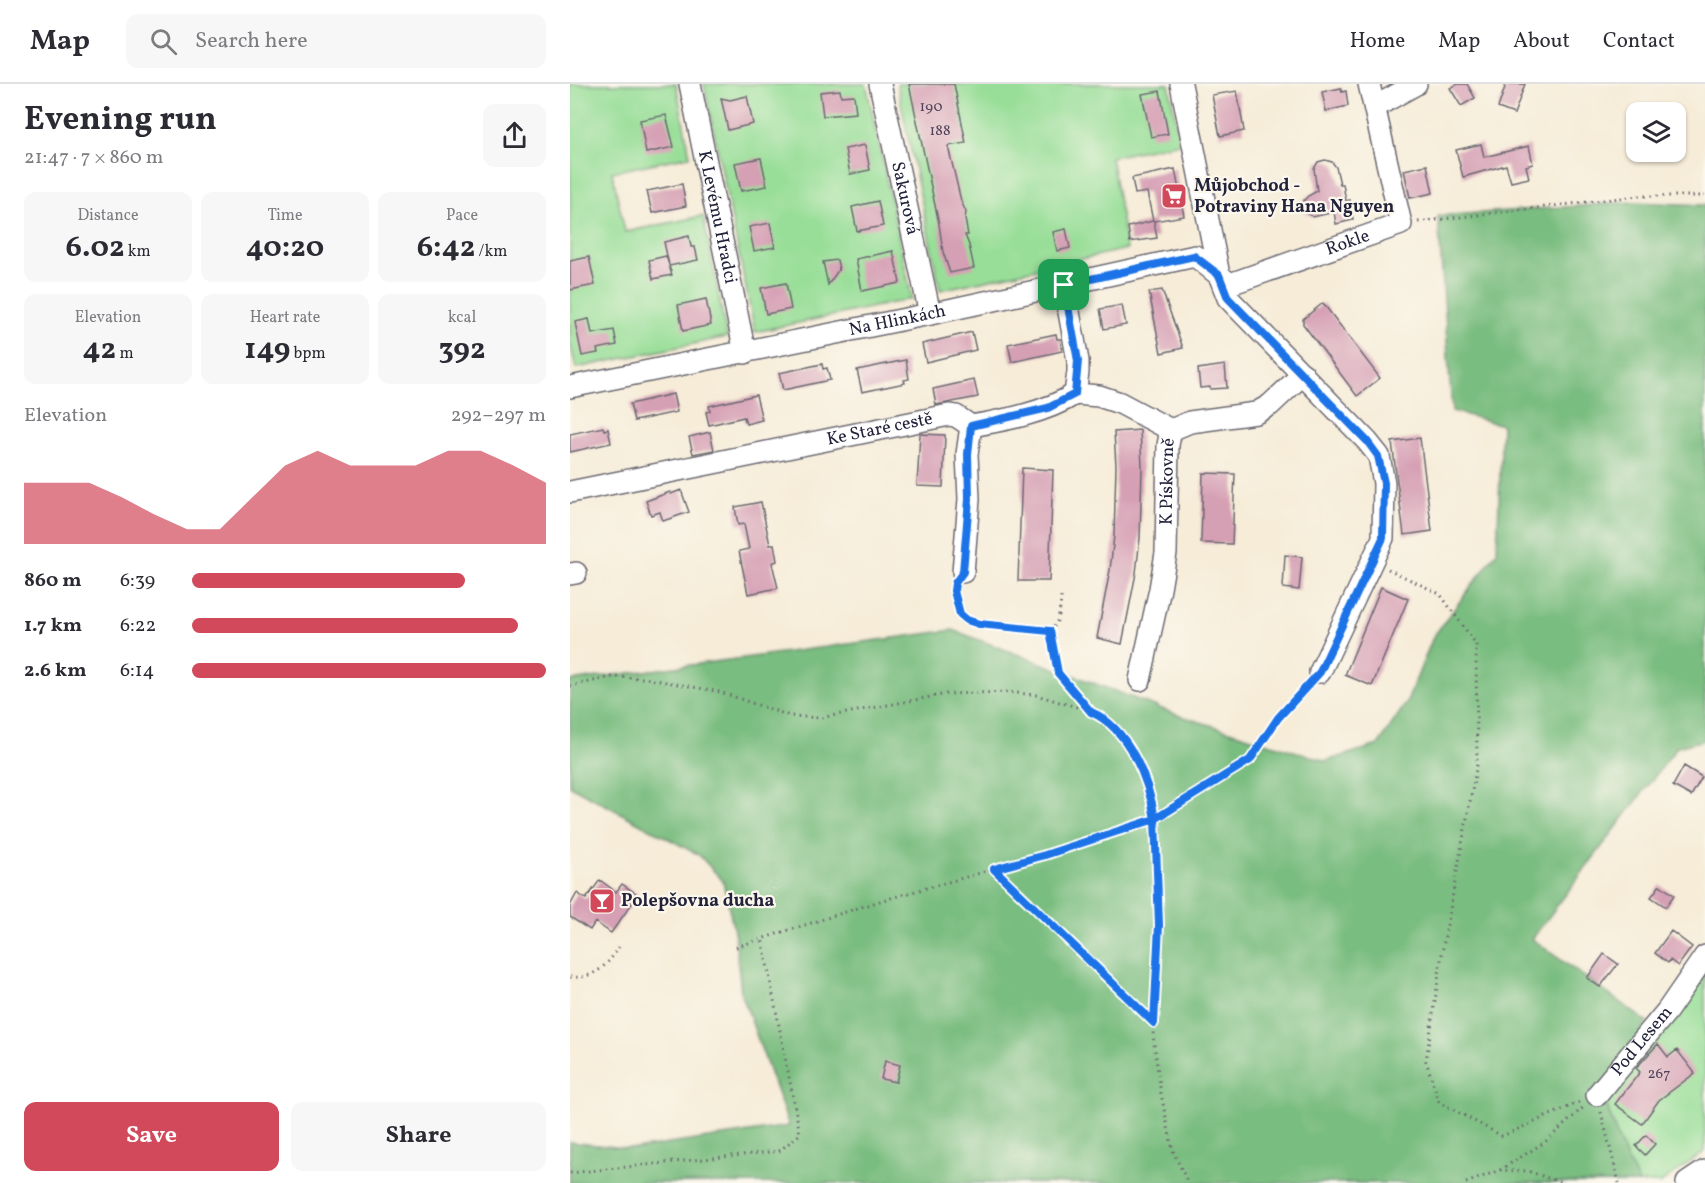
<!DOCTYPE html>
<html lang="en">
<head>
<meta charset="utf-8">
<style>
	body { margin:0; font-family:Vollkorn,serif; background:#f7f7f7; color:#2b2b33; height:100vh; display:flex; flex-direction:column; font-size:22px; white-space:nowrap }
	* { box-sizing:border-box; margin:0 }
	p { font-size:20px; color:#7c7c81 }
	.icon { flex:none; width:33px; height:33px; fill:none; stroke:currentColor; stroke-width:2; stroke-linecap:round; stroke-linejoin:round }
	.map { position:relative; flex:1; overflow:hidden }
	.panel { display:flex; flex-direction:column; background:#fff; width:570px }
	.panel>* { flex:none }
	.fabs { position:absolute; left:1056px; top:18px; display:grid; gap:12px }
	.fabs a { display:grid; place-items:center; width:60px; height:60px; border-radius:12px; background:#fff; box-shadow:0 2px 4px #0004; font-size:30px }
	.pin { position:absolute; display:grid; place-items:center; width:51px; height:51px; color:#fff; margin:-26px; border-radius:12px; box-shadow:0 3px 9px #0006 }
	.round { display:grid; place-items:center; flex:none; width:63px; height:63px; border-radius:12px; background:#f7f7f7 }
	.summary { display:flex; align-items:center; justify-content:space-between; height:102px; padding:0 24px }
	h1 { font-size:33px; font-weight:700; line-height:45px }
	.figures { display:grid; grid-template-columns:repeat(3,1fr); gap:9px; height:102px; padding:6px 24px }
	.figures div { display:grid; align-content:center; border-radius:12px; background:#f7f7f7; text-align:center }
	.figures b { font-size:30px; font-weight:700 }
	.figures small { font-size:16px; font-weight:400 }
	.figures p { font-size:16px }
	.chart { height:168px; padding:12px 24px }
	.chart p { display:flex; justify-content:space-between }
	.chart svg { width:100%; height:108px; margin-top:6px; fill:#d1495b; opacity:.7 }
	.action { display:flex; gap:12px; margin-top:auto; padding:12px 24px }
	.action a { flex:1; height:69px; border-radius:12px; background:#d1495b; color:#fff; font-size:24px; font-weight:700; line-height:69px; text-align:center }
	.action a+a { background:#f7f7f7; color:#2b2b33 }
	ul { padding:0 24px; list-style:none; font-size:20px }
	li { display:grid; grid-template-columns:96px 72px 1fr; align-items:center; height:45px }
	li i { height:15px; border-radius:8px; background:#d1495b }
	header { display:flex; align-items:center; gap:36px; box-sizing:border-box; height:84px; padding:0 30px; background:#fff; border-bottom:2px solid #e1e1e2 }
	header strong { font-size:28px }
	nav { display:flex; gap:33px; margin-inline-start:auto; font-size:21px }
	.search { width:420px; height:54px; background:#f7f7f7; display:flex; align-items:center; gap:15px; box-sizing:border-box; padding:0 21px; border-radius:12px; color:#7c7c81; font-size:22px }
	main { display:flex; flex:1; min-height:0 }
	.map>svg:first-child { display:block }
	.green { fill:#98de98; stroke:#5d806a; stroke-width:1.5 }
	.forest { fill:#7abd80; stroke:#4e705e; stroke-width:1.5 }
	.building { fill:#d59fb4 }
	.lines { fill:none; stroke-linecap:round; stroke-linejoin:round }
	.minor-casing { stroke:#6c6972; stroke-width:24 }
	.path { stroke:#6c6972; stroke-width:3; stroke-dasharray:1.5 4.5; stroke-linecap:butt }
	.minor { stroke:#fff; stroke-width:21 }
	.route-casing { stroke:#fff; stroke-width:12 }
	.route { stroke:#1a73e8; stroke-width:8 }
	.labels { text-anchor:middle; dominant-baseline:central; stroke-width:4.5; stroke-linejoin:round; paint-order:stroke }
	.number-label { font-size:15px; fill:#4f4159 }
	.poi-label { font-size:18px; font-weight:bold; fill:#22223b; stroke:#fbf7ec; text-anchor:start }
	.street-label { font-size:18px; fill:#22223b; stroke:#fbf7ec }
</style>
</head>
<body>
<header>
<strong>Map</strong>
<div class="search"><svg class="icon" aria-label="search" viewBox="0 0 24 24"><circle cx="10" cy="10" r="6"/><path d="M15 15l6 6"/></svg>Search here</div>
<nav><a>Home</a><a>Map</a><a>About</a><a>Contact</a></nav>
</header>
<main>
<section class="panel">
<div class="summary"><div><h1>Evening run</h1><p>21:47 · 7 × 860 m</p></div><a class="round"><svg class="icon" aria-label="share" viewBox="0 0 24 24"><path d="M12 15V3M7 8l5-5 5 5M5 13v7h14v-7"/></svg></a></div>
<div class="figures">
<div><p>Distance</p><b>6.02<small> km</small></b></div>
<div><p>Time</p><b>40:20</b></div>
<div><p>Pace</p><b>6:42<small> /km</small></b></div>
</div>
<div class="figures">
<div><p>Elevation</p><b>42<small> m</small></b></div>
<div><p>Heart rate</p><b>149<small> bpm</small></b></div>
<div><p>kcal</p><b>392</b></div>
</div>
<div class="chart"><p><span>Elevation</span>292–297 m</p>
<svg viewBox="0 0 160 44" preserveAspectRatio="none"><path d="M0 44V19L10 19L20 19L30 25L40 32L50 38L60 38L70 25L80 12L90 6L100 12L110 12L120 12L130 6L140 6L150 12L160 19V44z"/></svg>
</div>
<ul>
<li><b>860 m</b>6:39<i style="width:77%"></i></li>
<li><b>1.7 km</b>6:22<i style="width:92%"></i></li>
<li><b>2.6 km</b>6:14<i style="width:100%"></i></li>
</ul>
<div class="action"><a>Save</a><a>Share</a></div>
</section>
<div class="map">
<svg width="1135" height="1099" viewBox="0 0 1135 1099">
	<rect width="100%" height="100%" fill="#fbf7ec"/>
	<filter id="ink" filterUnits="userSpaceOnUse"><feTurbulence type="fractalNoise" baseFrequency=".0167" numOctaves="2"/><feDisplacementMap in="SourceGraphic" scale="12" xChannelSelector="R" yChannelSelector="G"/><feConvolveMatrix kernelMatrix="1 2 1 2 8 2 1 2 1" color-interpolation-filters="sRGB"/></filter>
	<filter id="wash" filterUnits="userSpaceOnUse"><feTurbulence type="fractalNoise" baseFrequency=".008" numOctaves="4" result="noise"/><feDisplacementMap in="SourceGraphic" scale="24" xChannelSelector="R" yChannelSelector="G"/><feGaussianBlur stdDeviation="1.35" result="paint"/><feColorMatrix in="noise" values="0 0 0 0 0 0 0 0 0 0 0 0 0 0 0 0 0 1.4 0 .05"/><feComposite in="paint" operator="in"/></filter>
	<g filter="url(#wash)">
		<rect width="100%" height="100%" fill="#f6ecd8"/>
		<!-- green -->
		<path class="green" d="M 0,0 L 106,0 L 120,72 L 42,88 L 55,148 L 133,132 L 157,253 L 6,284 L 0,259 Z
			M 134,0 L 296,0 L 342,215 L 185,248 Z
			M 327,0 L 599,0 L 610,59 L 541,73 L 557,165 L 370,206 Z
			M 1135,879 L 1135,1067 L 1091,1099 L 1069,1099 C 1054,1071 1043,1045 1035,1015 Z"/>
		<!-- forest -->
		<path class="forest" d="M 1064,118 L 1135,121 L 1135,656 L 1107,663 L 962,855 L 1077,938 L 1035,1015 C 1043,1045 1054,1071 1069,1099 L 0,1099 L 0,1058 L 65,1065 L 219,1042 L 171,908 L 165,852 L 153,797 L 129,771 L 0,702 L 0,597 L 383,546 L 608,631 L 756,677 L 808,661 L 837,618 L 863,553 L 927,468 L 932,341 L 882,327 L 868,132 Z"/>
		<g id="blocks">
			<!-- building -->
			<path class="building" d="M 339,0 L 384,0 L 396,59 L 378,62 L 391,117 L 396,128 L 395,135 L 398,151 L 395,151 L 399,161 L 404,184 L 380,189 L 373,168 L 369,140 Z
				M 888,0 L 897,0 L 905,14 L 891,22 L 880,4 Z
				M 936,0 L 955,0 L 944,30 L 928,24 Z
				M 771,4 L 772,8 L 776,7 L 778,22 L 756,27 L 752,8 Z
				M 270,6 L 271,12 L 284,11 L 286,29 L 253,32 L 250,8 Z
				M 590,7 L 598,50 L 581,53 L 572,10 Z
				M 667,7 L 674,47 L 650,52 L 642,11 Z
				M 177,12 L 183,40 L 158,46 L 151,14 L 160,16 Z
				M 96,31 L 104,63 L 76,69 L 70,36 Z
				M 911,60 L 914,73 L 959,62 L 963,80 L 956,82 L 959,94 L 941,98 L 936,81 L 893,93 L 886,66 Z
				M 295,61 L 300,86 L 280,90 L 275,65 Z
				M 191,74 L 197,102 L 171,107 L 165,79 Z
				M 755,76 L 762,78 L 766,83 L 770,100 L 773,100 L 776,117 L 780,116 L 783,136 L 766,140 L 764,128 L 743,133 L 734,127 L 733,117 L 738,112 L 747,107 L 744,85 L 748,78 Z
				M 857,81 L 863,109 L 840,114 L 834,86 Z
				M 605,85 L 614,132 L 584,137 L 587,154 L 560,158 L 558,143 L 583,137 L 577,108 L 565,110 L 562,94 Z
				M 112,100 L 116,122 L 82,129 L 77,107 Z
				M 308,117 L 313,142 L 287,147 L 282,123 Z
				M 200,139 L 205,163 L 184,167 L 179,143 Z
				M 496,145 L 500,164 L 487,167 L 483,148 Z
				M 119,152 L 121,163 L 125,163 L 128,176 L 99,182 L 102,191 L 83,195 L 79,176 L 96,172 L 99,181 L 94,158 Z
				M 323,167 L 330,199 L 292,207 L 286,175 Z
				M 19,173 L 25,201 L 0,206 L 0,177 Z
				M 267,176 L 269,185 L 258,201 L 253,178 Z
				M 216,199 L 221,225 L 196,230 L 191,204 Z
				M 592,206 L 613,264 L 591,269 L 579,208 Z
				M 136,215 L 141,241 L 113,247 L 108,221 Z
				M 753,219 L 810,294 L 787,312 L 733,240 L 733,235 Z
				M 552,221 L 556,241 L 534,245 L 530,225 Z
				M 19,235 L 22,250 L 44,246 L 47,261 L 27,265 L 28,269 L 12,272 L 5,238 Z
				M 402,248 L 406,266 L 356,278 L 352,260 Z
				M 486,250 L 487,255 L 490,255 L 492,267 L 442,278 L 438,260 Z
				M 336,276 L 339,295 L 334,296 L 335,299 L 292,308 L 287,286 Z
				M 252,280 L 253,285 L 257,284 L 260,296 L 213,306 L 209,289 Z
				M 655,281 L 657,304 L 640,305 L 640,303 L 630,304 L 628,285 Z
				M 404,296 L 408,313 L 366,321 L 363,305 Z
				M 103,310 L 107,328 L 64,337 L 60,320 Z
				M 186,311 L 192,336 L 176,340 L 174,333 L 139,341 L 136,328 L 140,327 L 139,322 Z
				M 33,343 L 34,346 L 38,345 L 41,359 L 0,368 L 0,350 Z
				M 570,346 L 572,382 L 570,454 L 566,489 L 552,560 L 527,554 L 540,486 L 544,452 L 546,382 L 544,348 Z
				M 140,348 L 144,366 L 123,370 L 119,353 Z
				M 350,350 L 375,351 L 373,403 L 347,402 Z
				M 850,354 L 862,447 L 834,451 L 822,358 Z
				M 452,384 L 483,386 L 479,497 L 448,497 Z
				M 633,389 L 665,390 L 662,460 L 631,459 Z
				M 111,406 L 119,428 L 93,437 L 90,428 L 81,431 L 76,417 L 100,408 L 101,410 Z
				M 191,418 L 200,461 L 204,460 L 207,477 L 202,479 L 208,504 L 178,510 L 169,467 L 179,465 L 174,440 L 168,441 L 165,423 Z
				M 715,471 L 732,473 L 729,506 L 713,504 Z
				M 811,503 L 838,515 L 802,602 L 775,591 Z
				M 1114,682 L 1132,693 L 1121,712 L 1103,702 Z
				M 30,796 L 46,808 L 52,800 L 68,811 L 41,849 L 25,838 L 20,846 L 0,833 L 0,822 L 7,809 L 16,815 Z
				M 1090,801 L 1104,811 L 1096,823 L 1081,813 Z
				M 1101,847 L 1122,863 L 1108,882 L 1100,876 L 1098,879 L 1085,869 Z
				M 1034,870 L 1048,880 L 1030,903 L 1017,894 Z
				M 1088,960 L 1098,973 L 1107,966 L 1125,989 L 1089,1016 L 1072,1040 L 1045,1020 L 1070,988 L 1066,984 Z
				M 315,977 L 330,981 L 326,998 L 311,995 Z
				M 1076,1051 L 1085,1060 L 1075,1071 L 1066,1062 Z"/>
		</g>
	</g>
	<g filter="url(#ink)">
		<use href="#blocks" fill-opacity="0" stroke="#6c6972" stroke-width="1.5"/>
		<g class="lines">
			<!-- minor casing -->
			<g class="minor-casing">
				<g id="minor">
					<path id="s1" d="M 120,0 L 175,269"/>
					<path id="s2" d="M 310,0 L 360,230"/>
					<path d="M 611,0 L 649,191 L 658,214 L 797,357 L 809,372 L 814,399 L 813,454 L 750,588"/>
					<path d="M 805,23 L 846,0"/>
					<path id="s3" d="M 0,303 L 360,230 L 625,172 L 660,200 L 831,140 L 799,0"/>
					<path d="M 505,310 L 529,312 L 550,319 L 601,346"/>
					<path id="s4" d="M 0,408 L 379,331 L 386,332 L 401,342 C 435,336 475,329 505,310 L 508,288 L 508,277 L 494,201"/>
					<path d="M 393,488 L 399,415 L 397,370 L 401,342"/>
					<path d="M 0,490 L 6,489"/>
					<path id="s5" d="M 570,596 L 590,505 L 596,469 L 598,361 L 601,346 L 620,338 L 686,329 L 700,321 L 733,290"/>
					<path id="s6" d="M 1027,1011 L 1097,927 L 1135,872"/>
					<path d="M 1117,1099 L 1135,1087"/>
				</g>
			</g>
			<!-- path -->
			<path class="path" d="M 848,138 L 1068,112 L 1135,112
				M 818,485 L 870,510 L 906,560 L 907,680 L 873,863 L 856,977 L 869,1018 L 932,1052 L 1010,1018
				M 385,503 C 384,513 388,531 397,536 C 410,544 462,545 480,547 C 490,538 490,525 491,513
				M 480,547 L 488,589 L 519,626
				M 0,602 L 42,593 L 75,594 L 150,608 L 220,632 L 250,634 L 376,610 L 437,608 L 466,611 L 510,624 L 528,631 L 549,649 L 565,674 L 582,713 L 585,735 L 589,841 L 583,952 L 591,1010 L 603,1067 L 618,1099
				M 424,785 L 583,938
				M 166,863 L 310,817 L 475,771 L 585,735 L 680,676 L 708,634 L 739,601
				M 0,893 C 24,895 37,882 49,863
				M 1031,1028 L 1049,1099
				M 930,1086 L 975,1058 L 1015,1022
				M 0,1089 L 209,1067 L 230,1050 L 192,854
				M 896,1099 L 930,1086 L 957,1087 L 994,1099"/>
			<!-- minor -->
			<use href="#minor" class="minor"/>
		</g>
	</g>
	<g class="lines" filter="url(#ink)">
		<!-- route casing -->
		<g class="route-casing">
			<path id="route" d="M 494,201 L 508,277 L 505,310 L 478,324 L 401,342 L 398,370 L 399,415 L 393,488 L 385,499 L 384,507 L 390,530 L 397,536 L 409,540 L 480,547 L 488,589 L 521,628 C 559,644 579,697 585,735 L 475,771 L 424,785 L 584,939 L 589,841 L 585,735 L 680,676 L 708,634 L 750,588 L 813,454 L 814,399 L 808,372 L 797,357 L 658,214 L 649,191 L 624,172 L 494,201"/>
		</g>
		<!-- route -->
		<use href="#route" class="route"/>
	</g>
	<!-- icons -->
	<defs>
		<g id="supermarket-square" transform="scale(1.35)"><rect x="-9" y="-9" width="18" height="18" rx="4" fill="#d1495b" stroke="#fbf7ec"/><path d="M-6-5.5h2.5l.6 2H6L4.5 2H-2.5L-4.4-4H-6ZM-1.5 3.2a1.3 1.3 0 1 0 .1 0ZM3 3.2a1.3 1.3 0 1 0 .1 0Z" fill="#fff"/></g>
		<g id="bar-square" transform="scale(1.35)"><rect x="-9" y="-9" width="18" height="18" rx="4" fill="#d1495b" stroke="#fbf7ec"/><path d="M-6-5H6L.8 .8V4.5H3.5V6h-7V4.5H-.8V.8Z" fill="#fff"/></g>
	</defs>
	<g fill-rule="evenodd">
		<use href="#supermarket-square" x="604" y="112"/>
		<use href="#bar-square" x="32" y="817"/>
	</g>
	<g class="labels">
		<!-- number labels -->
		<g class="number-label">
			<text x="361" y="23">190</text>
			<text x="370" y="47">188</text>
			<text x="1089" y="990">267</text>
		</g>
		<!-- poi labels -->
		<g class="poi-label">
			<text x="624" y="102">Můjobchod -<tspan x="624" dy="21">Potraviny Hana Nguyen</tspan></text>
			<text x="51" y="817">Polepšovna ducha</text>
		</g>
		<!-- street labels -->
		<g class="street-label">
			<text stroke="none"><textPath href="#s2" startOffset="117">Sakurová</textPath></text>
			<text stroke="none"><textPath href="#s1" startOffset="136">K Levému Hradci</textPath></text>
			<text stroke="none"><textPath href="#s3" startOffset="808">Rokle</textPath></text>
			<text stroke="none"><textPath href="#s3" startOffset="334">Na Hlinkách</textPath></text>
			<text stroke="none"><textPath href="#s4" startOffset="316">Ke Staré cestě</textPath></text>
			<text stroke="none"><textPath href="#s5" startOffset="201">K Pískovně</textPath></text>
			<text stroke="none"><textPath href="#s6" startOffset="70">Pod Lesem</textPath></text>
		</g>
	</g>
</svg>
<div class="fabs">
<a><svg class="icon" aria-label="layers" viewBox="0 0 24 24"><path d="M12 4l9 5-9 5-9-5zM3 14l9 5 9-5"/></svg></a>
</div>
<div class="pin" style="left:494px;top:201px;background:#1e9e55"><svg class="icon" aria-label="arrive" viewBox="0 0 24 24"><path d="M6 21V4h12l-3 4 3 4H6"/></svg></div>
</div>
</main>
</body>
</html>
